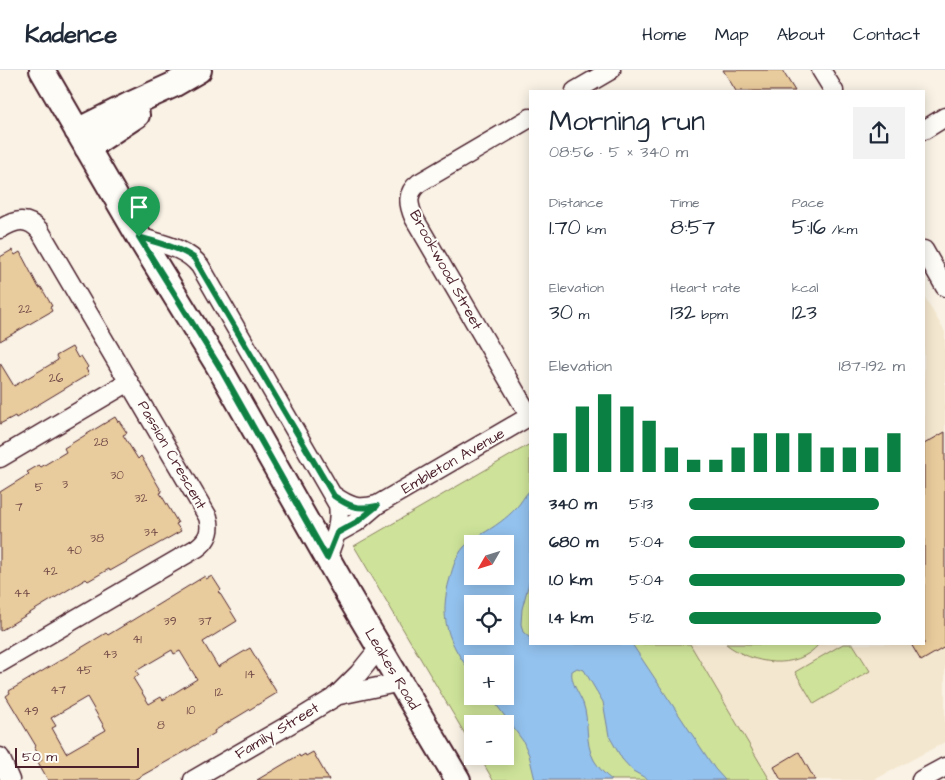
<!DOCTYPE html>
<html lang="en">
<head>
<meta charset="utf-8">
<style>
	body { margin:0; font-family:"Architects Daughter",sans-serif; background:#f2f2f3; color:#1f2937; height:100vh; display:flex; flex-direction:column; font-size:19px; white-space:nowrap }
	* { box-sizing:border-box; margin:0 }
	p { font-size:16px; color:#747a83 }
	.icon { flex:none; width:28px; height:28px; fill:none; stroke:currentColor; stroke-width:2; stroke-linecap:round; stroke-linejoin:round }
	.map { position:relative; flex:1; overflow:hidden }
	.panel { position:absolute; left:529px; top:20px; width:396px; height:555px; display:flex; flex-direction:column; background:#fff; border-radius:0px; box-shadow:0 2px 12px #0003 }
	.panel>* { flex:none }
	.needle { width:32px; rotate:231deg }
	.controls { position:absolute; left:464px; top:465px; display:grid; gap:10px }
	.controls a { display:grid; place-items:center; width:50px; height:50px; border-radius:0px; background:#fff; box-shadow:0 2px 12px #0003; font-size:25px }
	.scale { position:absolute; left:15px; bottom:12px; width:124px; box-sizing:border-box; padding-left:5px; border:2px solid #4a1f2b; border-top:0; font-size:14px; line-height:18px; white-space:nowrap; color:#4a1f2b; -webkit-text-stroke:4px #fdfcf7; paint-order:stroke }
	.pin { position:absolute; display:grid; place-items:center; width:42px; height:42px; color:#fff; margin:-51px -21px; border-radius:50% 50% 50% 0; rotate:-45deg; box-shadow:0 0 5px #0007 }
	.pin .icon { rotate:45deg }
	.round { display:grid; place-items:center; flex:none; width:52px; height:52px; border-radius:0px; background:#f2f2f3 }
	.overview { display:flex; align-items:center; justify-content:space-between; height:85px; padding:0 20px }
	h1 { font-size:28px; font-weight:600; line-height:38px }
	.figures { display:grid; grid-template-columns:repeat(3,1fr); gap:8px; height:85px; padding:5px 20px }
	.figures div { display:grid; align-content:center }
	.figures b { font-size:21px; font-weight:600 }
	.figures small { font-size:14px; font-weight:400 }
	.figures p { font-size:14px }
	.chart { height:140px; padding:10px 20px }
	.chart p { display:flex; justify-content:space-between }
	.chart svg { width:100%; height:90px; margin-top:5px; stroke:#0b8043; stroke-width:6 }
	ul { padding:0 20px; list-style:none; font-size:16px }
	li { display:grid; grid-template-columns:80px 60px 1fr; align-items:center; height:38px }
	li i { height:12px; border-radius:6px; background:#0b8043 }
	header { display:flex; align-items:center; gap:30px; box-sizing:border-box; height:70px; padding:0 25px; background:#fff; border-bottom:1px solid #e0e1e3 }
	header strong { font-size:24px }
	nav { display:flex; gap:28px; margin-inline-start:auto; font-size:18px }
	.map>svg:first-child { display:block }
	.built { fill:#f4e7cf }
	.green { fill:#cee399; stroke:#8c8162; fill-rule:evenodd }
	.water { fill:#93c2ee; stroke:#7681a0; fill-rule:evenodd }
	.building { fill:#e9cc9d; stroke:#4a1f2b; fill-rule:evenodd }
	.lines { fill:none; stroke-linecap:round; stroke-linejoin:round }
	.street-casing { stroke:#4a1f2b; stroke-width:21 }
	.secondary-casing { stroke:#4a1f2b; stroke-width:28 }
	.street { stroke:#fdfcf7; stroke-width:18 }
	.secondary { stroke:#fdfcf7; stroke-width:24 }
	.route-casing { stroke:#fff; stroke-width:10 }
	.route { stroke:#0b8043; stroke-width:6 }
	.labels { text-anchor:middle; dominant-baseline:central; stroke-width:4; stroke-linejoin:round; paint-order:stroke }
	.number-label { font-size:12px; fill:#724a48 }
	.street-label { font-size:15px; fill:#4a1f2b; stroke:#fdfcf7 }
</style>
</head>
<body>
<header>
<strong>Kadence</strong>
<nav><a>Home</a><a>Map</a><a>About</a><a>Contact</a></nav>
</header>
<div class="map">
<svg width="945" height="710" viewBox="0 0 945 710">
	<rect width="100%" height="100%" fill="#f9f2e5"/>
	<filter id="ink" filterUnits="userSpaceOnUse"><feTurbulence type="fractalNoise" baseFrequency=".02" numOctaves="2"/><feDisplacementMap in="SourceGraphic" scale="10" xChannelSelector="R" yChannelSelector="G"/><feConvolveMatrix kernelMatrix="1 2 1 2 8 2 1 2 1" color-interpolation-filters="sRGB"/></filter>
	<g filter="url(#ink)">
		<!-- built -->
		<path class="built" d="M 924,226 L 945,262 L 945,672 L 874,710 L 770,710 L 690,574 L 924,574 Z"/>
		<!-- green -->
		<path class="green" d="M 530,374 L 530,574 L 690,574 L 770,710 L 493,710 L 479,686 L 505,686 L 505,654 L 472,654 L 472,676 L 354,476 ZM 472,474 L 505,474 L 505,506 L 472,506 ZM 472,534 L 505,534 L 505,566 L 472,566 ZM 472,594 L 505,594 L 505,626 L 472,626 Z
			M 726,574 L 819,574 C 796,602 752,594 726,574 Z
			M 843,574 L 853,574 L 870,601 L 814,634 L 795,602 Z"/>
		<!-- water -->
		<path class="water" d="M 530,420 L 530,509 L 522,539 L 521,554 L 523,562 L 530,568 L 530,574 L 632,574 L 715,699 L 725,710 L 649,710 L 633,701 L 622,689 L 609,666 L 603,632 L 584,600 L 577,598 L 572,601 C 570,612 579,623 583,633 C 590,652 584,672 594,690 C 599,698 604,704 612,710 L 535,710 L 529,685 L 523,671 L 490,626 L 505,626 L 505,594 L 472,594 L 472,604 C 448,572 438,548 450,508 C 453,497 456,486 464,477 C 469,471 476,468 482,464 C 494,457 507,448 516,438 C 521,433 524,426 530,420 ZM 472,474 L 505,474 L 505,506 L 472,506 ZM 472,534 L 505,534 L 505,566 L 472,566 Z"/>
		<!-- building -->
		<path class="building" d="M 723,0 L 782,0 L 795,21 L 736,21 Z
			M 12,180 L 15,185 L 20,182 L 39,218 L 41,217 L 52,236 L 50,237 L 52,241 L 0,271 L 0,187 Z
			M 72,277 L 78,288 L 81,286 L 88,297 L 86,299 L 89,304 L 16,348 L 15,346 L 0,354 L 0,293 L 14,316 L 58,290 L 56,286 Z
			M 115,347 L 118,352 L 119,351 L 127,363 L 123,365 L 138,389 L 141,386 L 162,422 L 160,423 L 178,453 L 176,454 L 181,461 L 110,501 L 109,499 L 88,511 L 86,509 L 0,561 L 0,422 L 29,404 L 27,402 L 39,395 L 41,397 L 66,382 L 64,378 Z
			M 945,362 L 945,577 L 921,591 L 911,574 L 924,574 L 924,374 Z
			M 205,506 L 206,509 L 212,506 L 221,520 L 219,522 L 237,551 L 203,572 L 218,597 L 250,578 L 277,623 L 214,661 L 215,663 L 186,681 L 134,710 L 48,710 L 38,692 L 42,690 L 34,677 L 36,676 L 6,626 L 10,623 L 9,621 L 106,563 L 108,565 ZM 172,580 L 174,584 L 180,581 L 197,609 L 163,630 L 161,627 L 149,634 L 133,608 L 139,605 L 136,601 ZM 87,627 L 106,660 L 66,683 L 52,658 L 56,656 L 51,648 Z
			M 313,682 L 329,710 L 257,710 L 299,685 L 300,687 L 305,684 L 306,686 Z
			M 799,682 L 815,710 L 781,710 L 774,697 Z"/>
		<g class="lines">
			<!-- street casing -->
			<g class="street-casing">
				<path id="street" d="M 821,0 L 834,21
					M 575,21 L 611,0
					M 924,60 L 945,47
					M 0,159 C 15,150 27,146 40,161 L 208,447 C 212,461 208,470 197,478 L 0,593
					M 139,167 C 161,174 185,177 200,196 L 338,435 C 341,455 334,470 327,488
					M 924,180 L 945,217
					M 530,347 L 414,148 C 408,134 406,123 419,113 L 530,48
					M 0,388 L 129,312
					M 334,426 C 350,437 358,440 377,435
					M 337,463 L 357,452 L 377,435 L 530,346
					M 335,626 L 401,612
					M 0,687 L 10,710
					M 193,710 L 299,649 L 335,627 L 359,603 L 380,577
					M 921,710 L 945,697"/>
			</g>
			<!-- secondary casing -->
			<g class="secondary-casing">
				<path id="secondary" d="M 42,0 L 139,167 L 219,297 L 350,528 L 458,710
					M 77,61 L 129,35 L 173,15 L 199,0
					M 87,78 L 137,45"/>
			</g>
			<!-- street -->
			<use href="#street" class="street"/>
			<!-- secondary -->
			<use href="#secondary" class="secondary"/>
		</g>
	</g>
	<g class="lines" filter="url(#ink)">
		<!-- route casing -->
		<g class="route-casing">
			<path id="route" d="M 139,167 C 158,173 178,177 194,188 L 334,426 C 350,437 358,440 377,436 L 357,452 L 337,463 L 327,488 L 219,296 Z"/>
		</g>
		<!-- route -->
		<use href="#route" class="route"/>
	</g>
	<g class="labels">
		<!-- number labels -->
		<g class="number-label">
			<text x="25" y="239">22</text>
			<text x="56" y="308">26</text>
			<text x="101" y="372">28</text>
			<text x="117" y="405">30</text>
			<text x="65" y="414">3</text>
			<text x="39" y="417">5</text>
			<text x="141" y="428">32</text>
			<text x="19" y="437">7</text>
			<text x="151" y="462">34</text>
			<text x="97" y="468">38</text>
			<text x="74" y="480">40</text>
			<text x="50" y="501">42</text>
			<text x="22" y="523">44</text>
			<text x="170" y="551">39</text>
			<text x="205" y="551">37</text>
			<text x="137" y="569">41</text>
			<text x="110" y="584">43</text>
			<text x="84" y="600">45</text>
			<text x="250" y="604">14</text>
			<text x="58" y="620">47</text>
			<text x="219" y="622">12</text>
			<text x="191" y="640">10</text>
			<text x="31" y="641">49</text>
			<text x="161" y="655">8</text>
		</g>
		<!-- street labels -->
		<g class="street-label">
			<text transform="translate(446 200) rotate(61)">Brookwood Street</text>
			<text transform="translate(172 385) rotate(60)">Passion Crescent</text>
			<text transform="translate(453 391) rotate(-30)">Embleton Avenue</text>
			<text transform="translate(392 599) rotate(59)">Leakes Road</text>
			<text transform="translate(277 661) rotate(-31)">Family Street</text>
		</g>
	</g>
</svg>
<div class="controls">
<a><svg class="needle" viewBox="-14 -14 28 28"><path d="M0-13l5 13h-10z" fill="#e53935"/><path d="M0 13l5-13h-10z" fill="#747a83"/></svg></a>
<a><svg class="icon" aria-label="locate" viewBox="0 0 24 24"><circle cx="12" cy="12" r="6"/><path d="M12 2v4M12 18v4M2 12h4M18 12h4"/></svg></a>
<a>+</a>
<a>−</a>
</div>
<div class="scale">50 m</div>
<div class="pin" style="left:139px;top:167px;background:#1e9e55"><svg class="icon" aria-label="arrive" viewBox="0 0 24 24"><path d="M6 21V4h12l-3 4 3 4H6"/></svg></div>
<section class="panel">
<div class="overview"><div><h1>Morning run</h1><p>08:56 · 5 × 340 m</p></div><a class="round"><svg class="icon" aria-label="share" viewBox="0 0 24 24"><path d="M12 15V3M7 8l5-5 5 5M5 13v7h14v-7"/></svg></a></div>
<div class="figures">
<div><p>Distance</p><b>1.70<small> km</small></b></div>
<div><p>Time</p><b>8:57</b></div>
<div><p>Pace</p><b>5:16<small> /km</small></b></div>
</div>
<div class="figures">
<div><p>Elevation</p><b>30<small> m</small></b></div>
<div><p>Heart rate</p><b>132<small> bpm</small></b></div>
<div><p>kcal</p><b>123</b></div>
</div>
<div class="chart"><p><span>Elevation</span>187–192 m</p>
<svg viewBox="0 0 160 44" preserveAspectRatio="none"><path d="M5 44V25M15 44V12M25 44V6M35 44V12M45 44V19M55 44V32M65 44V38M75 44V38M85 44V32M95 44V25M105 44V25M115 44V25M125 44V32M135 44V32M145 44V32M155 44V25"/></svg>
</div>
<ul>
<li><b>340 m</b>5:13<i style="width:88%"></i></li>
<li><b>680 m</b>5:04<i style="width:100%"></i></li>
<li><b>1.0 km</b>5:04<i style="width:100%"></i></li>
<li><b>1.4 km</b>5:12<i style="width:89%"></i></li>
</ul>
</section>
</div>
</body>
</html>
